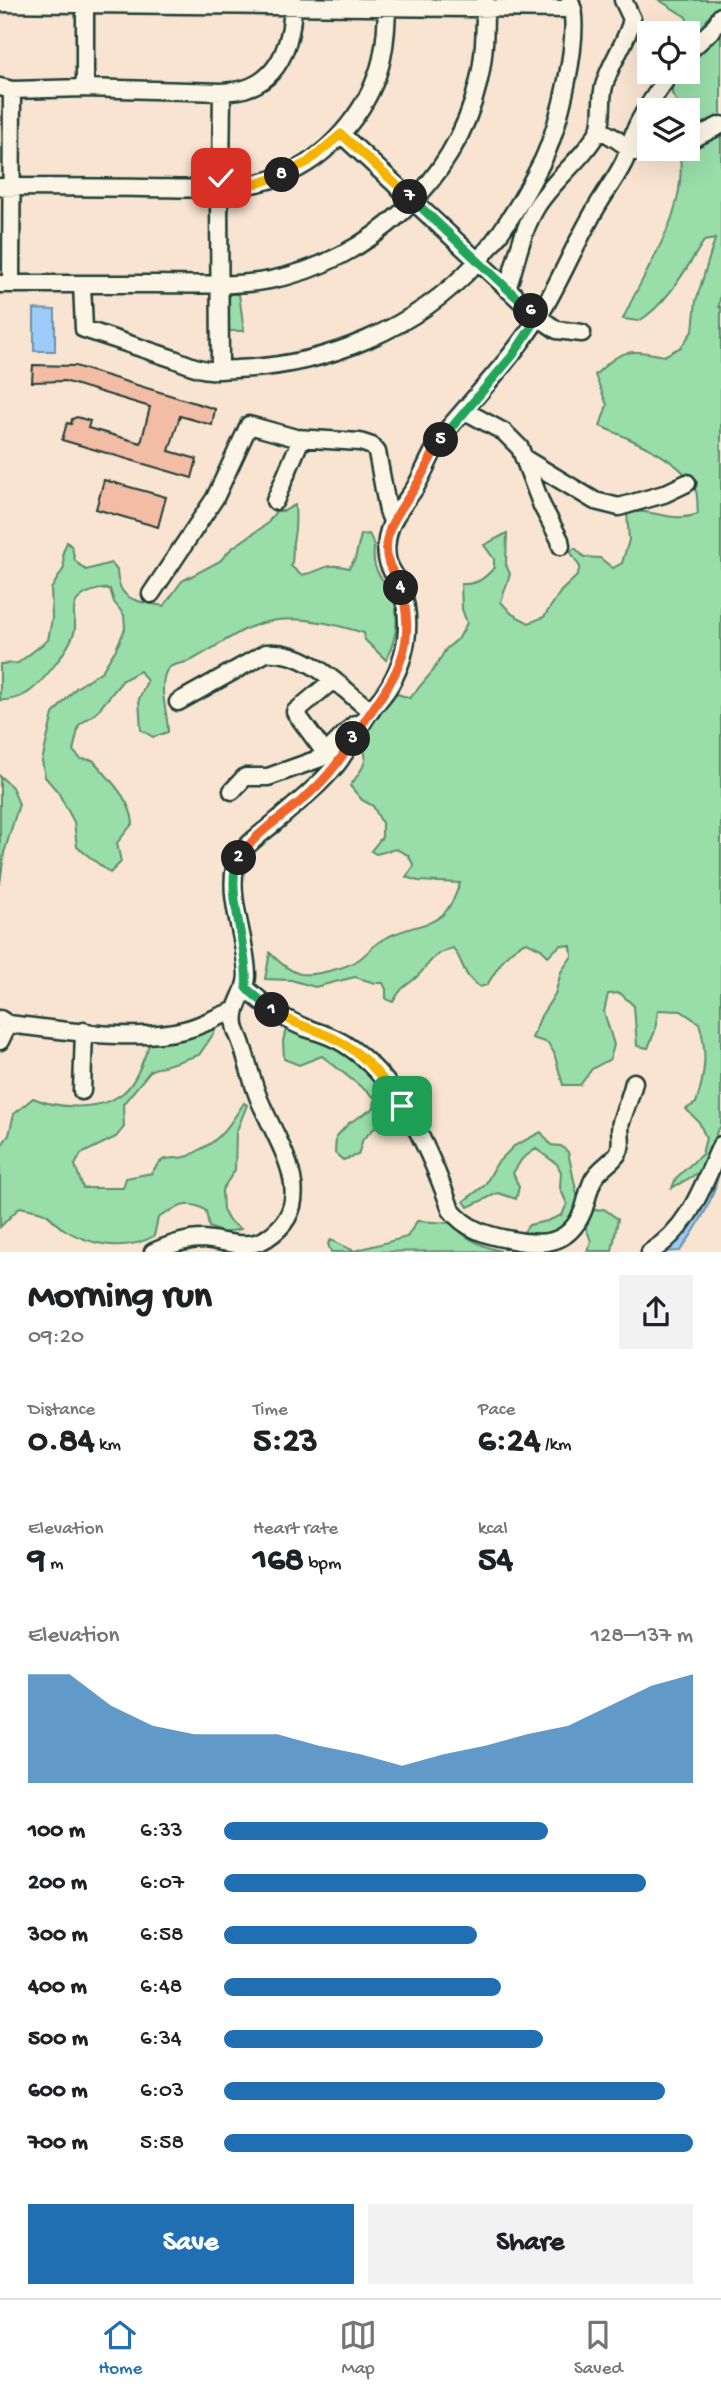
<!DOCTYPE html>
<html lang="en">
<head>
<meta charset="utf-8">
<style>
	body { margin:0; font-family:"Gochi Hand",sans-serif; background:#f2f2f2; color:#202124; height:100vh; display:flex; flex-direction:column; font-size:26px; white-space:nowrap }
	* { box-sizing:border-box; margin:0 }
	p { font-size:23px; color:#757577 }
	.icon { flex:none; width:38px; height:38px; fill:none; stroke:currentColor; stroke-width:2; stroke-linecap:round; stroke-linejoin:round }
	.map { position:relative; height:1252px; overflow:hidden }
	.sheet { display:flex; flex-direction:column; background:#fff; flex:1 }
	.sheet>* { flex:none }
	.fabs { position:absolute; left:637px; top:21px; display:grid; gap:14px }
	.fabs a { display:grid; place-items:center; width:63px; height:63px; border-radius:0px; background:#fff; box-shadow:0 7px 28px #0002; font-size:35px }
	.pin { position:absolute; display:grid; place-items:center; width:60px; height:60px; color:#fff; margin:-30px; border-radius:14px; box-shadow:0 4px 10px #0006 }
	.km { position:absolute; width:35px; height:35px; margin:-18px; border-radius:50%; background:#222; color:#fff; font-size:19px; line-height:35px; text-align:center }
	.round { display:grid; place-items:center; flex:none; width:74px; height:74px; border-radius:0px; background:#f2f2f2 }
	.headline { display:flex; align-items:center; justify-content:space-between; height:119px; padding:0 28px }
	h1 { font-size:38px; font-weight:700; line-height:52px }
	.stats { display:grid; grid-template-columns:repeat(3,1fr); gap:10px; height:119px; padding:7px 28px }
	.stats div { display:grid; align-content:center }
	.stats b { font-size:35px; font-weight:700 }
	.stats small { font-size:19px; font-weight:400 }
	.stats p { font-size:19px }
	.chart { height:196px; padding:14px 28px }
	.chart p { display:flex; justify-content:space-between }
	.chart svg { width:100%; height:126px; margin-top:7px; fill:#1f6fb2; opacity:.7 }
	.action { display:flex; gap:14px; margin-top:auto; padding:14px 28px }
	.action a { flex:1; height:80px; border-radius:0px; background:#1f6fb2; color:#fff; font-size:28px; font-weight:700; line-height:80px; text-align:center }
	.action a+a { background:#f2f2f2; color:#202124 }
	ul { padding:0 28px; list-style:none; font-size:23px }
	li { display:grid; grid-template-columns:112px 84px 1fr; align-items:center; height:52px }
	li i { height:18px; border-radius:9px; background:#1f6fb2 }
	.tab-bar { display:flex; justify-content:space-around; align-items:center; height:98px; border-top:2px solid #e0e0e0; background:#fff; font-size:19px; color:#757577 }
	.tab-bar a { display:grid; justify-items:center; gap:4px }
	.tab-bar .current { color:#1f6fb2 }
	.map>svg:first-child { display:block }
	.green { fill:#99dda9; stroke:#5c8d6e; stroke-width:2 }
	.water { fill:#9ccbf7; stroke:#6a92a9; stroke-width:2 }
	.building { fill:#f2bda4; stroke:#1f3d34; stroke-width:2 }
	.lines { fill:none; stroke-linecap:round; stroke-linejoin:round }
	.minor-casing { stroke:#1f3d34; stroke-width:21 }
	.minor { stroke:#fcf5e5; stroke-width:16 }
	.split-1-casing { stroke:#fff; stroke-width:14 }
	.split-2-casing { stroke:#fff; stroke-width:14 }
	.split-3-casing { stroke:#fff; stroke-width:14 }
	.split-4-casing { stroke:#fff; stroke-width:14 }
	.split-5-casing { stroke:#fff; stroke-width:14 }
	.split-6-casing { stroke:#fff; stroke-width:14 }
	.split-7-casing { stroke:#fff; stroke-width:14 }
	.split-8-casing { stroke:#fff; stroke-width:14 }
	.split-9-casing { stroke:#fff; stroke-width:14 }
	.split-1 { stroke:#f5b400; stroke-width:9 }
	.split-2 { stroke:#22a559; stroke-width:9 }
	.split-3 { stroke:#f0652b; stroke-width:9 }
	.split-4 { stroke:#f0652b; stroke-width:9 }
	.split-5 { stroke:#f0652b; stroke-width:9 }
	.split-6 { stroke:#22a559; stroke-width:9 }
	.split-7 { stroke:#22a559; stroke-width:9 }
	.split-8 { stroke:#f5b400; stroke-width:9 }
	.split-9 { stroke:#f5b400; stroke-width:9 }
</style>
</head>
<body>
<div class="map">
<svg width="721" height="1252" viewBox="0 0 721 1252">
	<rect width="100%" height="100%" fill="#f9e4d2"/>
	<filter id="ink" filterUnits="userSpaceOnUse"><feTurbulence type="fractalNoise" baseFrequency=".0143" numOctaves="2"/><feDisplacementMap in="SourceGraphic" scale="14" xChannelSelector="R" yChannelSelector="G"/><feConvolveMatrix kernelMatrix="1 2 1 2 8 2 1 2 1" color-interpolation-filters="sRGB"/></filter>
	<g filter="url(#ink)">
		<!-- green -->
		<path class="green" d="M 659,0 L 721,0 L 721,292 L 719,307 L 721,307 L 721,1126 L 716,1133 C 721,1166 697,1173 672,1188 L 676,1178 L 702,1154 L 706,1138 L 699,1122 L 686,1109 L 696,1103 C 705,1076 708,1051 699,1023 L 681,1011 L 658,1010 L 655,1031 L 648,1048 L 637,1046 L 634,1006 L 620,993 L 608,994 L 604,1012 L 614,1045 L 610,1059 L 592,1069 L 580,1085 L 563,1085 L 554,1053 L 548,1043 L 532,1038 L 541,1016 L 555,994 L 561,972 L 572,956 L 571,946 L 561,945 L 548,956 L 541,949 L 527,942 C 507,948 498,968 487,985 L 480,987 C 462,976 465,964 453,948 C 428,955 429,968 412,981 C 401,989 401,989 393,1002 L 386,999 L 386,989 L 383,983 L 375,983 L 355,977 L 315,987 L 291,980 L 265,979 L 270,953 C 277,960 290,972 301,974 C 315,976 346,968 358,960 C 371,951 374,942 392,935 C 429,919 444,930 460,883 L 418,881 L 406,877 L 414,866 L 408,855 L 396,849 L 376,854 L 371,851 L 382,837 L 382,823 L 373,806 L 362,800 L 350,786 C 360,772 371,761 362,744 C 368,723 380,709 394,693 L 410,698 L 433,671 L 446,649 L 459,638 L 467,623 L 462,609 L 461,584 C 476,585 484,579 494,568 L 494,559 L 484,545 L 507,533 L 506,565 L 510,574 L 501,602 L 512,614 L 529,623 L 544,617 L 561,591 L 577,576 L 580,567 L 570,551 L 575,548 L 584,557 L 600,558 L 613,568 L 622,563 L 629,540 L 627,513 C 651,507 672,524 698,514 C 697,507 698,497 696,491 C 684,459 629,439 600,426 L 607,405 L 595,375 C 622,349 628,349 664,356 L 681,347 L 693,330 L 696,301 L 715,239 L 704,241 C 685,270 668,303 639,321 L 623,319 C 647,264 690,212 679,149 L 688,149 L 688,110 L 682,110 L 672,94 L 673,74 L 674,72 L 688,72 L 688,45 L 692,36 L 686,17 Z
			M 228,294 L 239,294 L 244,331 L 224,331 L 223,300 Z
			M 295,505 C 296,519 296,529 293,542 C 292,550 294,557 291,566 L 301,575 C 325,572 322,561 349,568 L 355,559 L 361,535 L 369,534 C 378,549 371,553 375,566 C 379,578 390,588 394,600 C 400,621 395,642 386,660 L 365,640 L 364,633 C 327,622 285,611 248,628 C 229,637 211,650 192,660 C 182,665 169,662 165,674 C 159,693 168,713 168,732 L 153,737 L 141,730 L 139,699 L 147,681 L 140,671 L 123,680 L 96,713 L 79,725 L 73,751 L 81,759 L 93,760 C 108,778 131,799 133,823 L 117,843 L 121,862 L 110,873 L 77,847 L 74,822 L 58,792 L 45,777 L 42,761 L 53,714 L 76,688 L 102,671 L 116,649 L 125,629 L 124,615 L 114,602 L 110,589 C 99,588 83,592 76,602 C 71,611 76,619 75,629 C 72,646 41,685 26,694 C 19,698 8,701 0,700 L 0,664 L 18,663 L 48,640 L 52,619 L 51,589 L 64,568 L 63,552 L 67,542 L 72,547 L 75,561 L 86,570 L 111,563 L 117,570 C 118,602 137,601 164,606 L 182,581 L 220,561 L 232,548 L 267,524 L 276,511 L 284,511 Z
			M 0,776 L 12,787 L 19,804 L 4,853 L 0,884 Z
			M 217,1022 L 214,1033 L 199,1055 L 151,1070 L 123,1104 L 124,1127 L 116,1137 L 81,1154 L 75,1165 L 83,1188 L 123,1188 L 126,1178 L 152,1173 C 164,1151 170,1162 189,1156 C 195,1153 202,1148 208,1145 C 224,1135 234,1118 244,1103 L 247,1105 L 236,1133 L 235,1170 L 222,1190 L 223,1210 L 229,1221 L 241,1229 L 223,1233 L 209,1227 L 206,1211 C 189,1198 174,1208 158,1218 L 154,1236 C 126,1252 90,1246 62,1228 C 56,1225 52,1217 46,1214 C 39,1210 27,1209 20,1207 L 0,1227 L 0,1143 L 3,1143 L 9,1135 L 14,1114 L 33,1098 C 58,1109 100,1111 123,1093 C 136,1083 143,1060 149,1045 L 161,1039 Z
			M 292,1027 L 346,1052 L 390,1094 L 395,1109 L 363,1139 L 358,1155 L 343,1160 L 335,1153 L 336,1137 L 349,1123 L 374,1108 L 375,1098 L 322,1056 L 299,1065 L 284,1059 L 283,1041 L 286,1028 Z
			M 541,1132 L 551,1145 L 561,1146 L 568,1152 L 579,1204 L 589,1211 L 604,1209 L 618,1219 L 612,1251 L 587,1251 L 591,1241 L 584,1223 L 547,1236 L 523,1233 L 529,1225 L 547,1221 L 562,1215 L 567,1204 L 560,1188 L 561,1172 L 557,1164 L 536,1149 L 522,1159 L 513,1173 L 519,1187 L 516,1199 L 498,1193 L 468,1207 L 464,1201 L 485,1185 L 497,1163 L 514,1146 Z
			M 417,1221 L 450,1223 C 466,1238 479,1246 501,1251 L 331,1252 L 328,1244 L 331,1240 L 354,1251 L 407,1237 Z"/>
		<!-- water -->
		<path class="water" d="M 34,309 L 55,310 L 55,351 L 34,351 Z
			M 721,1152 C 721,1188 701,1223 680,1251 L 661,1252 Z"/>
		<!-- building -->
		<path class="building" d="M 33,365 L 75,366 L 215,409 L 212,425 L 180,416 L 169,451 L 197,459 L 192,478 L 62,440 L 67,423 L 71,424 L 72,419 L 77,417 L 90,421 L 88,428 L 141,443 L 150,407 L 64,381 L 32,382 Z
			M 104,480 L 166,497 L 158,527 L 96,509 Z"/>
		<g class="lines">
			<!-- minor casing -->
			<g class="minor-casing">
				<path id="minor" d="M 623,0 L 632,19 C 627,43 610,62 604,86 C 600,100 604,115 599,130 C 630,142 628,162 669,149
					M 0,3 L 74,4 L 74,0
					M 688,52 L 713,29 L 721,16
					M 0,87 L 12,90 L 85,88 L 222,92 C 229,91 237,91 244,89 C 283,78 293,36 293,0
					M 85,88 L 85,4 L 573,9
					M 341,134 L 538,317 L 557,330 L 582,333
					M 688,141 L 721,125
					M 0,187 C 48,187 96,187 144,188 C 193,188 246,193 291,172 C 334,152 372,104 382,58 C 386,39 387,19 387,0
					M 0,284 C 51,284 102,284 154,284 C 192,284 232,287 270,280 C 368,261 455,183 478,84 C 485,56 485,29 485,0
					M 11,284 L 12,90
					M 82,284 L 84,329 C 114,339 144,349 174,359 C 185,363 198,370 210,370 C 218,371 228,369 236,369 C 325,366 416,329 477,262 C 504,232 525,196 543,160 C 559,126 582,35 570,0
					M 507,289 C 517,261 521,232 537,206 C 555,178 583,159 599,130
					M 220,369 L 219,198 L 221,178 L 222,92
					M 465,411 L 504,432 L 520,448 L 542,506 L 560,540 L 561,546
					M 527,460 L 595,501 L 619,507 L 664,494 L 687,483
					M 275,501 L 301,439
					M 151,594 L 215,498 L 249,425 L 296,438 L 360,442 L 372,446 L 377,452 L 388,511 L 392,521
					M 178,702 L 266,653 C 307,649 341,688 371,711
					M 326,754 L 295,712 L 332,681
					M 232,791 L 245,777 L 268,777 L 321,758 L 355,724
					M 246,988 C 263,1004 281,1018 303,1027 C 317,1032 330,1035 343,1043 C 399,1077 430,1151 451,1210 C 465,1228 485,1235 507,1239 C 540,1246 568,1247 583,1211 C 587,1201 588,1190 593,1180 C 600,1167 611,1164 618,1153 C 624,1143 618,1133 621,1122 C 625,1109 631,1096 634,1082
					M 0,1019 L 8,1024 L 17,1025 C 67,1031 135,1042 184,1030 C 202,1026 217,1016 234,1011
					M 0,1041 L 8,1024
					M 82,1091 L 84,1031
					M 153,1252 C 169,1245 185,1239 202,1239 C 223,1240 248,1251 267,1238 C 319,1204 282,1150 263,1108 C 253,1088 249,1066 242,1045 C 240,1038 236,1032 235,1025 C 232,1005 246,995 247,976 C 247,942 228,901 235,867 C 239,848 259,836 273,824 C 295,805 318,787 337,764 C 349,749 357,730 368,714 C 375,704 384,696 390,685 C 408,654 412,620 401,586 C 398,579 393,574 390,567 C 384,555 386,537 391,525 C 397,511 407,500 415,488 C 426,469 433,447 447,430 C 479,392 512,358 539,316 C 558,285 572,251 590,219 C 600,199 614,182 624,162 C 629,151 631,139 636,128 C 645,108 659,90 671,72
					M 650,1252 C 690,1228 703,1185 721,1145"/>
			</g>
			<!-- minor -->
			<use href="#minor" class="minor"/>
		</g>
	</g>
	<g class="lines" filter="url(#ink)">
		<!-- split-1 casing -->
		<g class="split-1-casing">
			<path id="split-1" d="M 272,1010 C 287,1021 305,1026 322,1033 C 358,1046 382,1075 402,1106"/>
		</g>
		<!-- split-2 casing -->
		<g class="split-2-casing">
			<path id="split-2" d="M 239,858 C 223,885 250,953 246,988 L 272,1010"/>
		</g>
		<!-- split-3 casing -->
		<g class="split-3-casing">
			<path id="split-3" d="M 239,858 C 255,832 286,815 308,795 C 326,779 341,760 353,739"/>
		</g>
		<!-- split-4 casing -->
		<g class="split-4-casing">
			<path id="split-4" d="M 353,739 C 386,685 421,658 401,588"/>
		</g>
		<!-- split-5 casing -->
		<g class="split-5-casing">
			<path id="split-5" d="M 401,588 C 399,579 392,573 389,564 C 379,534 399,512 414,489 C 424,473 431,456 441,440"/>
		</g>
		<!-- split-6 casing -->
		<g class="split-6-casing">
			<path id="split-6" d="M 441,440 L 513,355 L 538,317 L 531,311"/>
		</g>
		<!-- split-7 casing -->
		<g class="split-7-casing">
			<path id="split-7" d="M 410,197 L 531,311"/>
		</g>
		<!-- split-8 casing -->
		<g class="split-8-casing">
			<path id="split-8" d="M 282,175 L 308,162 L 341,134 L 410,197"/>
		</g>
		<!-- split-9 casing -->
		<g class="split-9-casing">
			<path id="split-9" d="M 221,178 L 220,188 L 259,183 L 282,175"/>
		</g>
		<!-- split-1 -->
		<use href="#split-1" class="split-1"/>
		<!-- split-2 -->
		<use href="#split-2" class="split-2"/>
		<!-- split-3 -->
		<use href="#split-3" class="split-3"/>
		<!-- split-4 -->
		<use href="#split-4" class="split-4"/>
		<!-- split-5 -->
		<use href="#split-5" class="split-5"/>
		<!-- split-6 -->
		<use href="#split-6" class="split-6"/>
		<!-- split-7 -->
		<use href="#split-7" class="split-7"/>
		<!-- split-8 -->
		<use href="#split-8" class="split-8"/>
		<!-- split-9 -->
		<use href="#split-9" class="split-9"/>
	</g>
</svg>
<div class="fabs">
<a><svg class="icon" aria-label="locate" viewBox="0 0 24 24"><circle cx="12" cy="12" r="6"/><path d="M12 2v4M12 18v4M2 12h4M18 12h4"/></svg></a>
<a><svg class="icon" aria-label="layers" viewBox="0 0 24 24"><path d="M12 4l9 5-9 5-9-5zM3 14l9 5 9-5"/></svg></a>
</div>
<div class="pin" style="left:402px;top:1106px;background:#1e9e55"><svg class="icon" aria-label="arrive" viewBox="0 0 24 24"><path d="M6 21V4h12l-3 4 3 4H6"/></svg></div>
<div class="pin" style="left:221px;top:178px;background:#d93025"><svg class="icon" aria-label="check" viewBox="0 0 24 24"><path d="M5 12l5 5 9-10"/></svg></div>
<b class="km" style="left:272px;top:1010px">1</b>
<b class="km" style="left:239px;top:858px">2</b>
<b class="km" style="left:353px;top:739px">3</b>
<b class="km" style="left:401px;top:588px">4</b>
<b class="km" style="left:441px;top:440px">5</b>
<b class="km" style="left:531px;top:311px">6</b>
<b class="km" style="left:410px;top:197px">7</b>
<b class="km" style="left:282px;top:175px">8</b>
</div>
<section class="sheet">
<div class="headline"><div><h1>Morning run</h1><p>09:20</p></div><a class="round"><svg class="icon" aria-label="share" viewBox="0 0 24 24"><path d="M12 15V3M7 8l5-5 5 5M5 13v7h14v-7"/></svg></a></div>
<div class="stats">
<div><p>Distance</p><b>0.84<small> km</small></b></div>
<div><p>Time</p><b>5:23</b></div>
<div><p>Pace</p><b>6:24<small> /km</small></b></div>
</div>
<div class="stats">
<div><p>Elevation</p><b>9<small> m</small></b></div>
<div><p>Heart rate</p><b>168<small> bpm</small></b></div>
<div><p>kcal</p><b>54</b></div>
</div>
<div class="chart"><p><span>Elevation</span>128–137 m</p>
<svg viewBox="0 0 160 44" preserveAspectRatio="none"><path d="M0 44V6L10 6L20 17L30 24L40 27L50 27L60 27L70 31L80 34L90 38L100 34L110 31L120 27L130 24L140 17L150 10L160 6V44z"/></svg>
</div>
<ul>
<li><b>100 m</b>6:33<i style="width:69%"></i></li>
<li><b>200 m</b>6:07<i style="width:90%"></i></li>
<li><b>300 m</b>6:58<i style="width:54%"></i></li>
<li><b>400 m</b>6:48<i style="width:59%"></i></li>
<li><b>500 m</b>6:34<i style="width:68%"></i></li>
<li><b>600 m</b>6:03<i style="width:94%"></i></li>
<li><b>700 m</b>5:58<i style="width:100%"></i></li>
</ul>
<div class="action"><a>Save</a><a>Share</a></div>
</section>
<nav class="tab-bar">
<a class="current"><svg class="icon" aria-label="home" viewBox="0 0 24 24"><path d="M3 11l9-7 9 7M6 9v11h12V9"/></svg>Home</a>
<a><svg class="icon" aria-label="map" viewBox="0 0 24 24"><path d="M3 6l6-2 6 2 6-2v14l-6 2-6-2-6 2zM9 4v14M15 6v14"/></svg>Map</a>
<a><svg class="icon" aria-label="saved" viewBox="0 0 24 24"><path d="M7 4h10v16l-5-4-5 4z"/></svg>Saved</a>
</nav>
</body>
</html>
